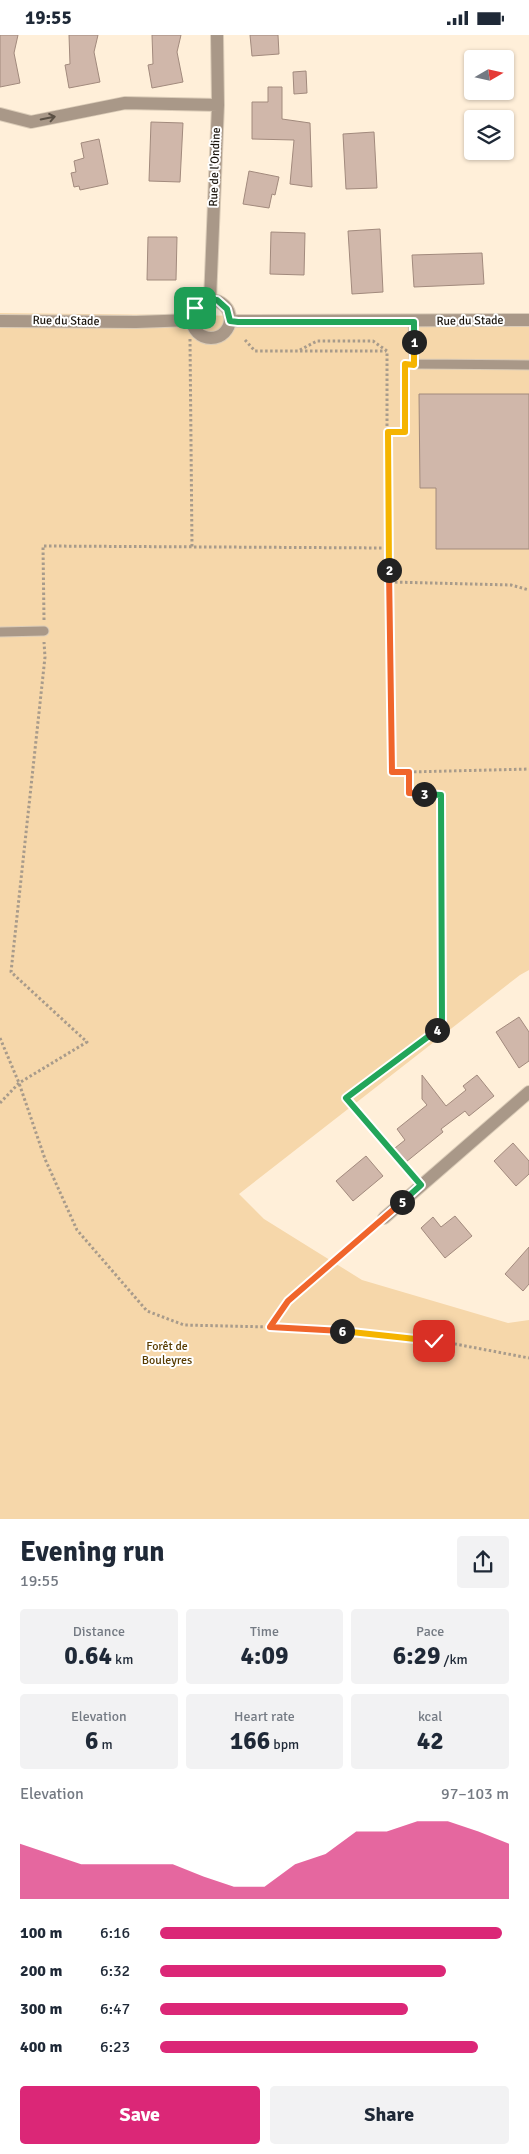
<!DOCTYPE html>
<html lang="en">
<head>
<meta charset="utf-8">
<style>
	body { margin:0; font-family:Signika,sans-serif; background:#f2f2f3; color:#1f2937; height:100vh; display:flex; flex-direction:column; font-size:19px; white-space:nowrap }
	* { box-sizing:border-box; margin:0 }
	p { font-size:16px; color:#747a83 }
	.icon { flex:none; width:28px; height:28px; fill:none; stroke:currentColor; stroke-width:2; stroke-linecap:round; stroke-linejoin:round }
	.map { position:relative; height:1484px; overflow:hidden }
	.drawer { display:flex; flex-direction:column; background:#fff; flex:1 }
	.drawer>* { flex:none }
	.needle { width:32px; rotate:81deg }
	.fabs { position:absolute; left:464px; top:15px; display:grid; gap:10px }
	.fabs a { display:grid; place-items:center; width:50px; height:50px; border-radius:5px; background:#fff; box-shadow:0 1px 4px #0004; font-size:25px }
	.pin { position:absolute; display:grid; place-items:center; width:42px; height:42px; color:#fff; margin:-21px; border-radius:10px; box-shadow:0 2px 8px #0006 }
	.km { position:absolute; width:25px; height:25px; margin:-12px; border-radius:50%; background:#222; color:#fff; font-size:14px; line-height:25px; text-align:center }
	.round { display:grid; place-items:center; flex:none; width:52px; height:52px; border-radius:5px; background:#f2f2f3 }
	.summary { display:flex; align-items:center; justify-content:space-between; height:85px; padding:0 20px }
	h1 { font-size:28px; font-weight:800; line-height:38px }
	.stats { display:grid; grid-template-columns:repeat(3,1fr); gap:8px; height:85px; padding:5px 20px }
	.stats div { display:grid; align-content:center; border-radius:5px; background:#f2f2f3; text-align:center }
	.stats b { font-size:25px; font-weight:800 }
	.stats small { font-size:14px; font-weight:400 }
	.stats p { font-size:14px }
	.chart { height:140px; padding:10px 20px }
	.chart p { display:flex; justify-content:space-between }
	.chart svg { width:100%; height:90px; margin-top:5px; fill:#db2777; opacity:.7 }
	.primary-button { display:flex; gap:10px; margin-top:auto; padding:10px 20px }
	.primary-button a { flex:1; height:58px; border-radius:5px; background:#db2777; color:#fff; font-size:20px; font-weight:800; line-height:58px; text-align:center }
	.primary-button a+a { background:#f2f2f3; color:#1f2937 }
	ul { padding:0 20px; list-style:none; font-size:16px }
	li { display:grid; grid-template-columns:80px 60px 1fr; align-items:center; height:38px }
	li i { height:12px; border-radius:6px; background:#db2777 }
	.status { display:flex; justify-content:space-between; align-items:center; height:35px; padding:0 25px; background:#fff; direction:ltr }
	.status svg { height:14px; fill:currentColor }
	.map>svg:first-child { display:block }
	.green { fill:#f6d7aa }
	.building { fill:#d0b7aa; stroke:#a28a7d }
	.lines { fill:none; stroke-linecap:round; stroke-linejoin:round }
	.lane-casing { stroke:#dbccb8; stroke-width:11 }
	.street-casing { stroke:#dbccb8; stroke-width:14 }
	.path { stroke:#a89b8b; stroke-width:3; stroke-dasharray:2.5 2.5; stroke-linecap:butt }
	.lane { stroke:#a99888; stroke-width:9 }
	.street { stroke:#a99888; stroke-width:12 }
	.oneway { stroke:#5b5044 }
	.split-1-casing { stroke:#fff; stroke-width:10 }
	.split-2-casing { stroke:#fff; stroke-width:10 }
	.split-3-casing { stroke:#fff; stroke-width:10 }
	.split-4-casing { stroke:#fff; stroke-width:10 }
	.split-5-casing { stroke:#fff; stroke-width:10 }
	.split-6-casing { stroke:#fff; stroke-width:10 }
	.split-7-casing { stroke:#fff; stroke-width:10 }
	.split-1 { stroke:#22a559; stroke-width:6 }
	.split-2 { stroke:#f5b400; stroke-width:6 }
	.split-3 { stroke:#f0652b; stroke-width:6 }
	.split-4 { stroke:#22a559; stroke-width:6 }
	.split-5 { stroke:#22a559; stroke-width:6 }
	.split-6 { stroke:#f0652b; stroke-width:6 }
	.split-7 { stroke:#f5b400; stroke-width:6 }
	.labels { text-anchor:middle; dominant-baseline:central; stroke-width:4; stroke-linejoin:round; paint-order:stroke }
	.street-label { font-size:12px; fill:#1b150d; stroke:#fff }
	.park-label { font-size:12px; fill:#583b00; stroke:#fff }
</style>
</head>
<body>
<div class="status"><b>19:55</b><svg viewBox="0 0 49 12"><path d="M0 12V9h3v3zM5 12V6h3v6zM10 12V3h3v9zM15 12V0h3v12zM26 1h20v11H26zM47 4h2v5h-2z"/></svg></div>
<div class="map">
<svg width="529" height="1484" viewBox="0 0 529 1484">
	<rect width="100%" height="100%" fill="#ffefd9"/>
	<!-- green -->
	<path class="green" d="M 0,278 L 529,284 L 529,935 L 520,940 L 239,1159 L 264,1184 L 362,1245 L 508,1288 L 529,1285 L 529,1484 L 0,1484 Z"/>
	<!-- building -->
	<path class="building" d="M 0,0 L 18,0 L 14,18 L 20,48 L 0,52 Z
		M 69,0 L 98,0 L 94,17 L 100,47 L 69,53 L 65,30 L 70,29 Z
		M 152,0 L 181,0 L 177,17 L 183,47 L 152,53 L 148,30 L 153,29 Z
		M 250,0 L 278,0 L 279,19 L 252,21 Z
		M 306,36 L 307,58 L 294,59 L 293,37 Z
		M 268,52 L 282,52 L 282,84 L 310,88 L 312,152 L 290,149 L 294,105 L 252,104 L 252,67 L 268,67 Z
		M 151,87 L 183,88 L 180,147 L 149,146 Z
		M 374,97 L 377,153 L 346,154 L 343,99 Z
		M 99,104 L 108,149 L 80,155 L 79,151 L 74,152 L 71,138 L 76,137 L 74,126 L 84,123 L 81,108 Z
		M 249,136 L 279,142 L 275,160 L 272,159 L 269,173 L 243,169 Z
		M 380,194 L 383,257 L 352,259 L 348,196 Z
		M 271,197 L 305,198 L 304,240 L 270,239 Z
		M 148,202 L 177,202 L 176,245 L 147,245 Z
		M 482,218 L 484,249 L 414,252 L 412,220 Z
		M 419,359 L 529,359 L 529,514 L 436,514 L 436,453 L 420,453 Z
		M 519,982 L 529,997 L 529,1026 L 519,1033 L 496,997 Z
		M 422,1040 L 446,1071 L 466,1055 L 463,1051 L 477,1040 L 494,1061 L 469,1081 L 465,1076 L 441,1094 L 443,1097 L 406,1127 L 395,1113 L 405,1105 L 397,1094 L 427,1070 L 422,1064 Z
		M 513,1108 L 529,1126 L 529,1139 L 516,1151 L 494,1126 Z
		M 366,1121 L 383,1141 L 353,1166 L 336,1146 Z
		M 455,1181 L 472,1201 L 445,1223 L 421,1193 L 433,1182 L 441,1192 Z
		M 529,1212 L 529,1249 L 523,1256 L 505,1239 Z"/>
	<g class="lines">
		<!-- lane casing -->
		<g class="lane-casing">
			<path id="lane" d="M 413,287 L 414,329 L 529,330
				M 0,597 L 44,596"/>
		</g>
		<!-- street casing -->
		<g class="street-casing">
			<path id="street" d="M 0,79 L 31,87 L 125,68 L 218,70
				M192 284a19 19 0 1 1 38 0a19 19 0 1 1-38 0Z
				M 210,265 L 218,70 L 217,0
				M 0,286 L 136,287 L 192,285
				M 230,286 L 529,285
				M 384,1183 L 529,1057"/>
		</g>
		<!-- path -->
		<path class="path" d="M 182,270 L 196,257
			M 190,304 L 192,512
			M 245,305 L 255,316 L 298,316 L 317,306 L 373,306 L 387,316 L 387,522 L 390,547 L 392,737 L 409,737 L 409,758 L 441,760 L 442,991 L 346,1063 L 412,1140
			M 300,316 L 386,316
			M 388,397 L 405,397 L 405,338
			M 390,547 L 511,550 L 529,555
			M 44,585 L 43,511 L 387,513
			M 409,737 L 529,734
			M 0,1003 L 19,1048 L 45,1124 L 77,1195 L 147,1276 L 184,1290 L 269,1292 L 385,1299 L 434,1305 L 529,1323
			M 0,1068 L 19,1048 L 87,1007 L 11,937 L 45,622 L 44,607
			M 269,1292 L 288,1266 L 374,1191"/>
		<!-- lane -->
		<use href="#lane" class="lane"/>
		<!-- street -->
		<use href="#street" class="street"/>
	</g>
	<!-- one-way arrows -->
	<defs><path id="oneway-shaft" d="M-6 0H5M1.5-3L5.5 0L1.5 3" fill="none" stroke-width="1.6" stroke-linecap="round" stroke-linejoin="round" transform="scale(1.25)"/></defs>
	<use class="oneway" href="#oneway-shaft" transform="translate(48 83) rotate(-11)"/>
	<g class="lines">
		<!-- split-1 casing -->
		<g class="split-1-casing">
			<path id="split-1" d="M 195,273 L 204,266 L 217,265 L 227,274 L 230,286 L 238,287 L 414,287 L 414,307"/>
		</g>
		<!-- split-2 casing -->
		<g class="split-2-casing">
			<path id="split-2" d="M 389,535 L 388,397 L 405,397 L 405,329 L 414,330 L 414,307"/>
		</g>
		<!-- split-3 casing -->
		<g class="split-3-casing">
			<path id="split-3" d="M 389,535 L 392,737 L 409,737 L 409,758 L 424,759"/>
		</g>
		<!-- split-4 casing -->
		<g class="split-4-casing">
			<path id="split-4" d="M 424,759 L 441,760 L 442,991 L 437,995"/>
		</g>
		<!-- split-5 casing -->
		<g class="split-5-casing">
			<path id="split-5" d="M 402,1167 L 421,1150 L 346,1063 L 437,995"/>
		</g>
		<!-- split-6 casing -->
		<g class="split-6-casing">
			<path id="split-6" d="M 342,1296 L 270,1292 L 288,1266 L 402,1167"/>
		</g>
		<!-- split-7 casing -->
		<g class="split-7-casing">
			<path id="split-7" d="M 342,1296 L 434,1306"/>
		</g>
		<!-- split-1 -->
		<use href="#split-1" class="split-1"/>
		<!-- split-2 -->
		<use href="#split-2" class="split-2"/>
		<!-- split-3 -->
		<use href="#split-3" class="split-3"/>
		<!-- split-4 -->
		<use href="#split-4" class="split-4"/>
		<!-- split-5 -->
		<use href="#split-5" class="split-5"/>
		<!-- split-6 -->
		<use href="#split-6" class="split-6"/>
		<!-- split-7 -->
		<use href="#split-7" class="split-7"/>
	</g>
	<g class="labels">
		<!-- street labels -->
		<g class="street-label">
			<text transform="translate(215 132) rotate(-88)">Rue de l'Ondine</text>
			<text transform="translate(66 286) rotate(1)">Rue du Stade</text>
			<text transform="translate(470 286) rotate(-1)">Rue du Stade</text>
		</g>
		<!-- park labels -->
		<g class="park-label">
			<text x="167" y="1311">Forêt de<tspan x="167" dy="14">Bouleyres</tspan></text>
		</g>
	</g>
</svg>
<div class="fabs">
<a><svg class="needle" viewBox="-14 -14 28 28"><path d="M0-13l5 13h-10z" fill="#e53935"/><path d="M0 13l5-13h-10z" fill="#747a83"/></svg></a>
<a><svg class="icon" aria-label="layers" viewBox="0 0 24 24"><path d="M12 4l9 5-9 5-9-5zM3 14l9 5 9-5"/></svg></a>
</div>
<div class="pin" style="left:195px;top:273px;background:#1e9e55"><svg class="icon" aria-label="arrive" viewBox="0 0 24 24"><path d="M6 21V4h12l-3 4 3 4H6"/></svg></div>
<div class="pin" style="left:434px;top:1306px;background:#d93025"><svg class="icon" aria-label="check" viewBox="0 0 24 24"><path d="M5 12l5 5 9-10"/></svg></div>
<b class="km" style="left:414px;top:307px">1</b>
<b class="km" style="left:389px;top:535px">2</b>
<b class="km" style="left:424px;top:759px">3</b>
<b class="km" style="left:437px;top:995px">4</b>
<b class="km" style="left:402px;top:1167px">5</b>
<b class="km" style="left:342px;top:1296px">6</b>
</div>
<section class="drawer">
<div class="summary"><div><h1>Evening run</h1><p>19:55</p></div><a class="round"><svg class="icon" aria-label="share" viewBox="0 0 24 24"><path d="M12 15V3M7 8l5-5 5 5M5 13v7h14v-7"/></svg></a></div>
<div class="stats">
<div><p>Distance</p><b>0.64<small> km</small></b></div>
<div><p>Time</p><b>4:09</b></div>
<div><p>Pace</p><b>6:29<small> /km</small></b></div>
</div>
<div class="stats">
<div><p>Elevation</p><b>6<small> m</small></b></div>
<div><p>Heart rate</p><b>166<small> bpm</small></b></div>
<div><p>kcal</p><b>42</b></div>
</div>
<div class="chart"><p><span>Elevation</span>97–103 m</p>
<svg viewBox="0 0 160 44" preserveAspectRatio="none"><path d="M0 44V17L10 22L20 27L30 27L40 27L50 27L60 33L70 38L80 38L90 27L100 22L110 11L120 11L130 6L140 6L150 11L160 17V44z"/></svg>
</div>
<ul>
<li><b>100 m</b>6:16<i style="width:98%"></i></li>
<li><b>200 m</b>6:32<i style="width:82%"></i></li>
<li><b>300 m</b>6:47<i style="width:71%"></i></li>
<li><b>400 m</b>6:23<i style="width:91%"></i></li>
</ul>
<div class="primary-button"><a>Save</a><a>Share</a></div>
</section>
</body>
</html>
